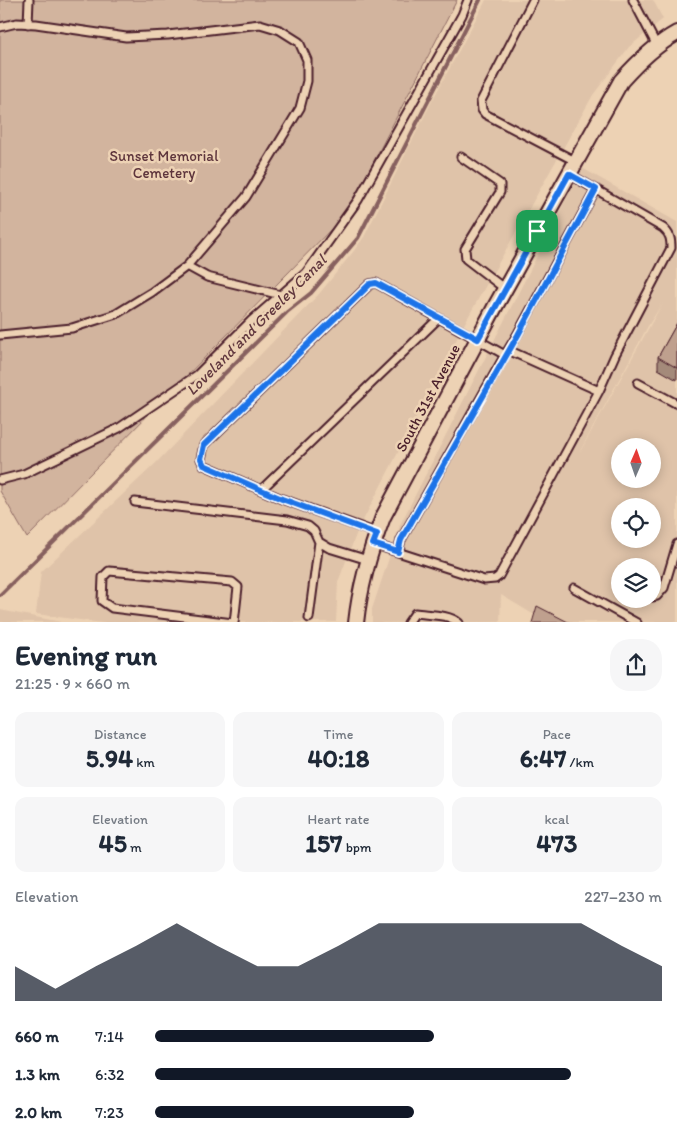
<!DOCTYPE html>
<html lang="en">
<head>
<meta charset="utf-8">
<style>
	body { margin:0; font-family:Itim,sans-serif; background:#f6f6f7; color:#1f2937; height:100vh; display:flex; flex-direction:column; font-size:19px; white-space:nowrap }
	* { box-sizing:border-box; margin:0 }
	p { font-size:16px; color:#747a83 }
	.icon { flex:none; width:28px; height:28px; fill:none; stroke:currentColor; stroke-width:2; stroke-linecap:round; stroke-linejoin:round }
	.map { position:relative; height:622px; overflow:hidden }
	.side { display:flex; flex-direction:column; background:#fff; flex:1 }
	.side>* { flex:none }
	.needle { width:32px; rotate:2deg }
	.fabs { position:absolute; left:611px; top:438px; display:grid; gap:10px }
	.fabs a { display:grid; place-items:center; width:50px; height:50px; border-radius:50%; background:#fff; box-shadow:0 2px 12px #0003; font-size:25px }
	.pin { position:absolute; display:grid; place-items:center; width:42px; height:42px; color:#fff; margin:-21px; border-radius:10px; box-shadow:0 2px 8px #0006 }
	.round { display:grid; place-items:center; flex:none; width:52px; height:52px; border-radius:20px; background:#f6f6f7 }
	.headline { display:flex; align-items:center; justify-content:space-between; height:85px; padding:0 15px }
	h1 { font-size:28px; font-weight:700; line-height:38px }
	.stats { display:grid; grid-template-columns:repeat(3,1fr); gap:8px; height:85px; padding:5px 15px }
	.stats div { display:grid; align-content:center; border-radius:12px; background:#f6f6f7; text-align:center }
	.stats b { font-size:25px; font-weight:700 }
	.stats small { font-size:14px; font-weight:400 }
	.stats p { font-size:14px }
	.chart { height:140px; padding:10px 15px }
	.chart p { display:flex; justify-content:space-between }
	.chart svg { width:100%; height:90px; margin-top:5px; fill:#111827; opacity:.7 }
	ul { padding:0 15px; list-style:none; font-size:16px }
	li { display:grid; grid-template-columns:80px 60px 1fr; align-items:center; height:38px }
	li i { height:12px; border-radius:6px; background:#111827 }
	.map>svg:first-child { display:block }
	.built { fill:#dfc3a9; fill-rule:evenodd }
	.green { fill:#d2b49e; stroke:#8e6a64 }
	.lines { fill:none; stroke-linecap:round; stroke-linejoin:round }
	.stream { stroke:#87615e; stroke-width:4 }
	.service-casing { stroke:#4a1f2b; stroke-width:11 }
	.minor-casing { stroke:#4a1f2b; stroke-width:18 }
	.service { stroke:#edd2b4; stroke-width:7 }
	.minor { stroke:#edd2b4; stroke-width:14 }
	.wall { fill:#a48a7a; stroke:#4a1f2b }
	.building { fill:#bfa08e; stroke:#4a1f2b }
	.route-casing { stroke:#fff; stroke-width:10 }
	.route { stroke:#1a73e8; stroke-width:6 }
	.labels { text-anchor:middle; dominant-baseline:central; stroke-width:5; stroke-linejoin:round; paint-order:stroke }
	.park-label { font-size:15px; fill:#5e353c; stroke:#edd2b4 }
	.street-label { font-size:15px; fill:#4a1f2b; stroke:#edd2b4 }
	.water-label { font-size:16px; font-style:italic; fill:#633a40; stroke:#edd2b4 }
</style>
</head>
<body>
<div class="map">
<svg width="677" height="623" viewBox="0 0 677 623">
	<rect width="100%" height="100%" fill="#edd2b4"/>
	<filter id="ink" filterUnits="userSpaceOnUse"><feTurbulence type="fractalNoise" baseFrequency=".02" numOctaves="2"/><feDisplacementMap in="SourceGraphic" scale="10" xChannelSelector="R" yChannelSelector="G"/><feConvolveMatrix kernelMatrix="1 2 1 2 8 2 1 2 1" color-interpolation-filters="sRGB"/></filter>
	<g filter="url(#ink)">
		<!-- built -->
		<path class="built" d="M 486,0 L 653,0 L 663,19 L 629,47 L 593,95 L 467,319 L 357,532 L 338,582 L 336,622 L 102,623 L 36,614 L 41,572 L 156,463 L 319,294 L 353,252 L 364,237 L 432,101 Z
			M 582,168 L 677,222 L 677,622 L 546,622 L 501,595 L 500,622 L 372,623 L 372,609 L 400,525 ZM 662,304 L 581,450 L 580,451 L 648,326 ZM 620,446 L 652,446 L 652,479 L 620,479 ZM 620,506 L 652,506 L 652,539 L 620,539 ZM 620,566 L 652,566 L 652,599 L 620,599 Z
			M 0,610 L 61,622 L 0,622 Z"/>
		<!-- green -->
		<path class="green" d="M 0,0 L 457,0 L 347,213 L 27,538 L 0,491 Z"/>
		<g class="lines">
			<!-- stream -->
			<path class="stream" d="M 0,595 L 287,312 L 311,293 L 358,238 L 480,0"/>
			<!-- service casing -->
			<g class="service-casing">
				<path id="service" d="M 533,0 L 481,101 L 482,110 L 485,114 L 575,161
					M 633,0 L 657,46
					M 28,24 L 29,0
					M 0,27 L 17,23 L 36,24 L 126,37 L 168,35 L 260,24 L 280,30 L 299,42 L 307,60 L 307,81 L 300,108 L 246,197 L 187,266 L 152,292 L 116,314 L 72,328 L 0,335
					M 461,157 L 500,184 L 500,192 L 465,249 L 466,259 L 505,289
					M 187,266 L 207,277 L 281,295
					M 508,350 L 599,391
					M 638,383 L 677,404
					M 0,480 L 24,474 L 119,428 L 197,375 L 251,321 L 306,273 L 358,200 L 462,15 L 468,0
					M 261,490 L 439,318
					M 135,502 L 287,520 L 308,526 L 314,531 L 319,542 L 329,548 L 368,560
					M 377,533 L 282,499 L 204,465 L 201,459 L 204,445 L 370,284 L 376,283 L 505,355
					M 373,544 L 484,580 L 495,579 L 499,576 L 599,391 L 615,355 L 671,248 C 671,239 670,234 663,228 L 569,174
					M 398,552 L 401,540 L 505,355 L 517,335 L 596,189
					M 574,588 L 637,623
					M 652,597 L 657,596 L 664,588 L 677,544
					M 309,618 L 319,542
					M 233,623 L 112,608 L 102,601 L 103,577 L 109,571 L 232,582 L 238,587 L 234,623
					M 408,623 L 415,613 C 428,615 449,614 459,623"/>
			</g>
			<!-- minor casing -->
			<g class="minor-casing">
				<path id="minor" d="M 356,623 C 360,585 370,551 383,517 L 496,305 L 621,81 C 637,63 655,45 677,33"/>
			</g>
			<!-- service -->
			<use href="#service" class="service"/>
			<!-- minor -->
			<use href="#minor" class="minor"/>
		</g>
		<!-- wall -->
		<path class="wall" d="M 677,323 L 677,380 L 658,369 L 658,357 Z"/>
		<!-- building -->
		<path class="building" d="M 677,323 L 677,368 L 658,357 Z
			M 537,606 L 570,623 L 532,623 Z"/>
	</g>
	<g class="lines" filter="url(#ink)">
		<!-- route casing -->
		<g class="route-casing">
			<path id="route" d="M 569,174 L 596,189 L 518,335 L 401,540 L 398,552 L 373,544 L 377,534 L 282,499 L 204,465 L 201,459 L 204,445 L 370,284 L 376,283 L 478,339 Z"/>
		</g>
		<!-- route -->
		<use href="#route" class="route"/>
	</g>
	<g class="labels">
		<!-- park labels -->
		<g class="park-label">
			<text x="164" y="156">Sunset Memorial<tspan x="164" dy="17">Cemetery</tspan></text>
		</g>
		<!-- street labels -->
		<g class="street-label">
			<text transform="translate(428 398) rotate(-62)">South 31st Avenue</text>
		</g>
		<!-- water labels -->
		<g class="water-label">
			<text transform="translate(256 325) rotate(-45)">Loveland and Greeley Canal</text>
		</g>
	</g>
</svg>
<div class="fabs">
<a><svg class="needle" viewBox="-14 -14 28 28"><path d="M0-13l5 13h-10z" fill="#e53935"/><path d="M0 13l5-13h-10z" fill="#747a83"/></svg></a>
<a><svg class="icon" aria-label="locate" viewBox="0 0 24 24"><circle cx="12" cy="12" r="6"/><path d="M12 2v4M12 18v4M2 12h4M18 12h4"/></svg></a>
<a><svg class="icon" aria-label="layers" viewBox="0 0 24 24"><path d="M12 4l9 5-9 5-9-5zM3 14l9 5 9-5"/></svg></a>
</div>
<div class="pin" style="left:537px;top:231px;background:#1e9e55"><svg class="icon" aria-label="arrive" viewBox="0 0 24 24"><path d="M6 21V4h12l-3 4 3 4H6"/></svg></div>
</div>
<section class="side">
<div class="headline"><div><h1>Evening run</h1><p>21:25 · 9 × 660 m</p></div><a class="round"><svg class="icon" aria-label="share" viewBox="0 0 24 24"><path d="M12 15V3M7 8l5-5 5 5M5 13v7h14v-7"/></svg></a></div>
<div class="stats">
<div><p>Distance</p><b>5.94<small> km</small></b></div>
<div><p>Time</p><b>40:18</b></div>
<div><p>Pace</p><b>6:47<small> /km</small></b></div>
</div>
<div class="stats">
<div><p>Elevation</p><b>45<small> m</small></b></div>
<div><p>Heart rate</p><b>157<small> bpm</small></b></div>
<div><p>kcal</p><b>473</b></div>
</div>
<div class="chart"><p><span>Elevation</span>227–230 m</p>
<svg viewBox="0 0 160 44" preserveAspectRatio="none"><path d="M0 44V27L10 38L20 27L30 17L40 6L50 17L60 27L70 27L80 17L90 6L100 6L110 6L120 6L130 6L140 6L150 17L160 27V44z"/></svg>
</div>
<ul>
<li><b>660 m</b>7:14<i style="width:55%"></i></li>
<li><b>1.3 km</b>6:32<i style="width:82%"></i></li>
<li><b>2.0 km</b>7:23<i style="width:51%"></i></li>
</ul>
</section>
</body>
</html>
